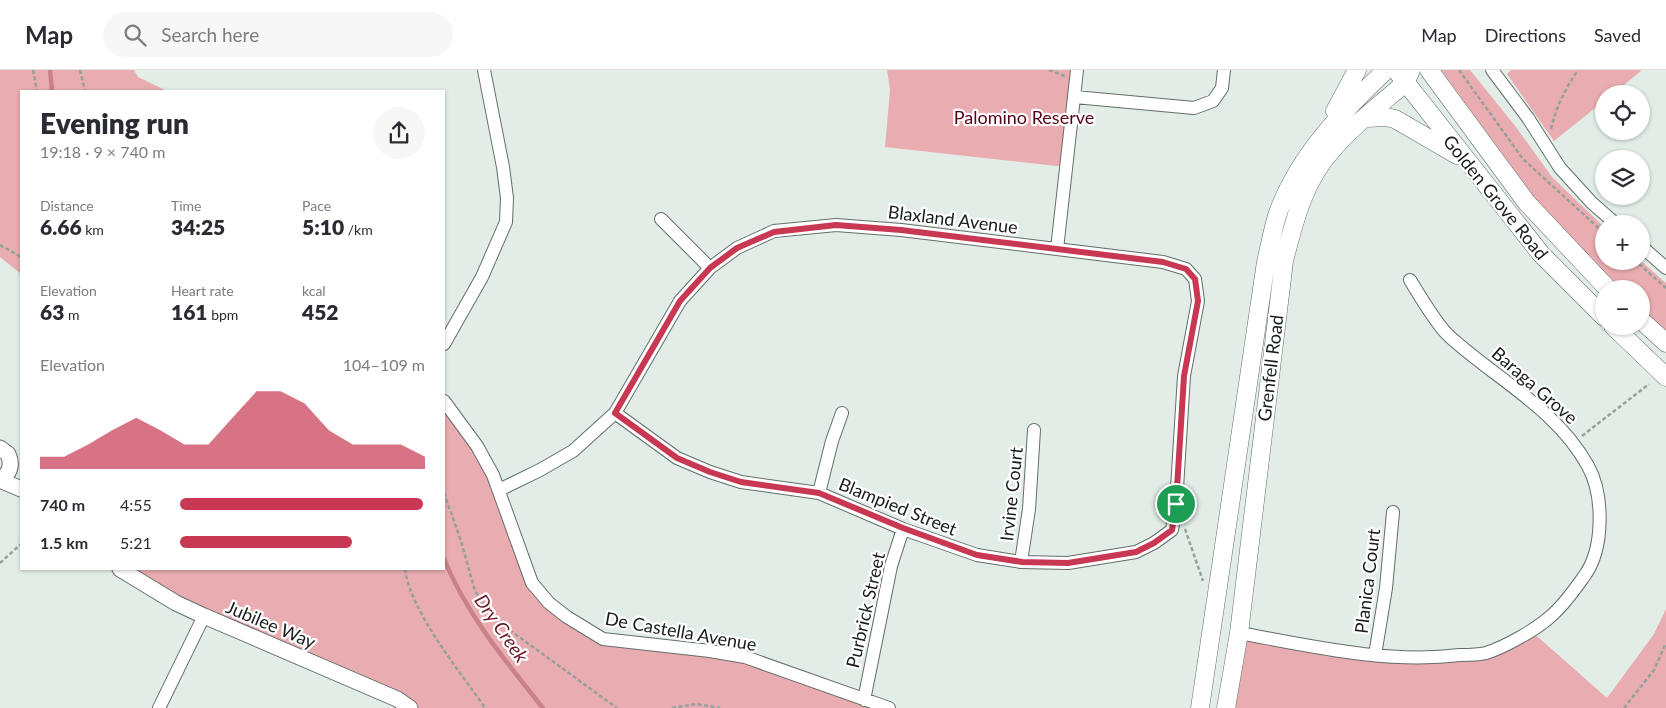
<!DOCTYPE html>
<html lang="en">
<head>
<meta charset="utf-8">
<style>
	body { margin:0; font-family:Lato,sans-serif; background:#f7f7f7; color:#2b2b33; height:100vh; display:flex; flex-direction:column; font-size:19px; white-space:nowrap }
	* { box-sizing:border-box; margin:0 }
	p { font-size:16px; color:#7c7c81 }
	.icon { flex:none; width:28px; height:28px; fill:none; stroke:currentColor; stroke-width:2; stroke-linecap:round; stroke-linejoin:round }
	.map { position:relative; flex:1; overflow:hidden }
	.side { position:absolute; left:20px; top:20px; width:425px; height:480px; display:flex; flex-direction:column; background:#fff; border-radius:0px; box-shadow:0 1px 4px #0004 }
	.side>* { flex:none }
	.controls { position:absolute; left:1595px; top:15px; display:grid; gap:10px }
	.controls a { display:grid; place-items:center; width:55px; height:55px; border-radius:50%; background:#fff; box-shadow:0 1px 4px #0004; font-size:25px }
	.pin { position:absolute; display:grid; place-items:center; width:42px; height:42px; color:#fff; margin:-21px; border:2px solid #fff; border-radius:50%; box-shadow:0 1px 5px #0007 }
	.round { display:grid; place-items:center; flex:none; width:52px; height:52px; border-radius:26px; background:#f7f7f7 }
	.summary { display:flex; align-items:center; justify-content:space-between; height:85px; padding:0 20px }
	h1 { font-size:28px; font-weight:800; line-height:38px }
	.figures { display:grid; grid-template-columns:repeat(3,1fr); gap:8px; height:85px; padding:5px 20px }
	.figures div { display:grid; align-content:center }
	.figures b { font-size:21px; font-weight:800 }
	.figures small { font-size:14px; font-weight:400 }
	.figures p { font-size:14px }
	.chart { height:140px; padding:10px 20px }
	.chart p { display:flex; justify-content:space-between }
	.chart svg { width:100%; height:90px; margin-top:5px; fill:#c83853; opacity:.7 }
	ul { padding:0 20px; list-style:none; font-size:16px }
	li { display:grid; grid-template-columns:80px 60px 1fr; align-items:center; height:38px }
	li i { height:12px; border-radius:6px; background:#c83853 }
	header { display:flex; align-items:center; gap:30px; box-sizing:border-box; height:70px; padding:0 25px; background:#fff; border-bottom:1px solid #e1e1e2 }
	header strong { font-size:24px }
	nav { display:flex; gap:28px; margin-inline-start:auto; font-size:18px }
	.search { width:350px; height:45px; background:#f7f7f7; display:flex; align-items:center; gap:12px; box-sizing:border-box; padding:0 18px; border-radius:28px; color:#7c7c81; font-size:19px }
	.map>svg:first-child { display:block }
	.green { fill:#e9acb0 }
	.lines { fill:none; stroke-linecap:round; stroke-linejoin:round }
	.stream { stroke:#c88389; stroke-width:4.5 }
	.minor-casing { stroke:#646e69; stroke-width:14 }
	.tertiary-casing { stroke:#646e69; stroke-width:17 }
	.secondary-casing { stroke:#646e69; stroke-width:19 }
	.path { stroke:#98a09c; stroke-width:2.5; stroke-dasharray:4 2.5; stroke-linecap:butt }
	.minor { stroke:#fff; stroke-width:12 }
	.tertiary { stroke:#fff; stroke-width:15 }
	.secondary { stroke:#fff; stroke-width:18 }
	.route-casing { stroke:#fff; stroke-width:10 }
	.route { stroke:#c83853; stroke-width:6 }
	.labels { text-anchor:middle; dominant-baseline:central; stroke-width:4.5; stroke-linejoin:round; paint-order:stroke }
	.park-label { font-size:18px; fill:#58021a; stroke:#fff }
	.street-label { font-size:18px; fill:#181c1a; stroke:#fff }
	.water-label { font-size:19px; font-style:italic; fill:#6b1929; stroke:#fff }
</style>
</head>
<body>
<header>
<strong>Map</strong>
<div class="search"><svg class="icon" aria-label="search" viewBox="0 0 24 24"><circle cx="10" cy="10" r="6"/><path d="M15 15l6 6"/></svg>Search here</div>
<nav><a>Map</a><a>Directions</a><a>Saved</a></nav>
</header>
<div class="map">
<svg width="1666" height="638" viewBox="0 0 1666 638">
	<rect width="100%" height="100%" fill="#e2ede8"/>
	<!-- green -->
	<path class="green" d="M 0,0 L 134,0 L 138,7 L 167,21 L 21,21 L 21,204 L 0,187 Z
		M 887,0 L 1075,0 L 1066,97 L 885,77 L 890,20 Z
		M 1441,0 L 1470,0 L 1516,57 L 1552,107 L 1604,157 L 1604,191 L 1641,191 L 1666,213 L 1666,264 L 1641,241 L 1641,219 L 1617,219 L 1598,200 L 1534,130 Z
		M 1511,0 L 1642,0 L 1613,24 L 1604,24 L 1604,31 L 1554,71 L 1507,4 Z
		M 444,339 L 493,405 L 532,513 L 603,569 L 717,582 L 893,638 L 410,638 L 230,557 L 131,499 L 444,499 Z
		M 1666,539 L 1666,638 L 1224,638 L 1239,563 L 1375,585 L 1486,583 L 1530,560 L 1607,628 L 1654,564 Z"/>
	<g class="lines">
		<!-- stream -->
		<path class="stream" d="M 50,0 L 52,21
			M 444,489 C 467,545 506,592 543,638"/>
		<!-- minor casing -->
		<g class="minor-casing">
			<path id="minor" d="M 1492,0 L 1528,48 L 1560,98 L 1592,133 L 1616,154
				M 1075,27 L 1194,38 L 1213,31 L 1222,18 L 1224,0
				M 661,149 L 710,198
				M 1641,176 L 1666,198
				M 1057,179 L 1077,0
				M 444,274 L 482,207 L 506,152 L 507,128 L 503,97 L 484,0
				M 444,331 L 477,376 L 493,405 L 532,513 L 549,533 L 567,547 L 603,569 L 710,581 L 745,587 L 889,638
				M 499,420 L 540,400 L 573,381 L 615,343 L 680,231 L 710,198 L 737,178 L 774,161 L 836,155 L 901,160 L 1163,192 L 1186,199 L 1195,209 L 1198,231 L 1184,306 L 1176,434 L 1172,460 L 1154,473 L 1136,482 L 1068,493 L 1021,492 L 977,485 L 903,459 L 819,423 L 741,412 L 710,402 L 677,388 L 615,343
				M 819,423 L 832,371 L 842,343
				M 1021,492 L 1029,439 L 1034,360
				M 1239,563 C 1311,576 1386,594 1460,585 C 1468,585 1478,585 1486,583 C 1505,577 1537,559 1551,546 C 1565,534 1575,519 1585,505 C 1604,478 1604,425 1588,396 C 1557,339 1496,309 1449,266 C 1436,254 1420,226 1410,210
				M 1375,585 L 1386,518 L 1393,442
				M 864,630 L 891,496 L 903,459
				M 159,638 L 204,546"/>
		</g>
		<!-- tertiary casing -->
		<g class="tertiary-casing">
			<path id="tertiary" d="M 0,378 L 8,384 C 13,395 10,404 0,410
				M 0,410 L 21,419
				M 120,499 L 176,533 L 204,546 L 397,629 L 410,638"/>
		</g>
		<!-- secondary casing -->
		<g class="secondary-casing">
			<path id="secondary" d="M 1429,0 L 1527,133 L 1608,219
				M 1399,4 L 1541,184 L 1604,247
				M 1335,41 L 1357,0
				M 1366,48 L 1386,47 L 1395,49 L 1457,85
				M 1641,250 L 1666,273
				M 1613,256 L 1666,307
				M 1200,638 L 1266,192 C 1270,175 1273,157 1279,140 C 1301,83 1343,41 1386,0
				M 1226,638 L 1239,563 L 1284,191 C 1294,152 1304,110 1332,80 C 1353,55 1381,34 1405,13 L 1411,0"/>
		</g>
		<!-- path -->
		<path class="path" d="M 33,0 L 37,21
			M 80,0 L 85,21
			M 1049,0 L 1065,6
			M 1459,0 L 1523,89 L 1604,163
			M 1551,59 C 1556,37 1565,19 1578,0
			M 0,175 L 21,187
			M 1639,194 L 1666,218
			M 1582,366 L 1649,314
			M 444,423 L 461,471 L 475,521 L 493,548 L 617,638
			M 1185,459 L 1203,511
			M 0,493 L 21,474
			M 405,499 C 411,543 460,601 485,638
			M 672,638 L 696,634 L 720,638
			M 1624,638 L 1654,600 L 1666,573"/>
		<!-- minor -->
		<use href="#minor" class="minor"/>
		<!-- tertiary -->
		<use href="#tertiary" class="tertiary"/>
		<!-- secondary -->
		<use href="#secondary" class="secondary"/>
	</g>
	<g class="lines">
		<!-- route casing -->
		<g class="route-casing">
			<path id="route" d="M 836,155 L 901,160 L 1163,192 L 1186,199 L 1195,209 L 1198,231 L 1184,306 L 1176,434 L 1172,460 L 1154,473 L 1136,482 L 1068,493 L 1022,492 L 977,485 L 903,458 L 819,423 L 741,412 L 710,402 L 677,388 L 615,343 L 680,231 L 710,198 L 737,178 L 774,162 Z"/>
		</g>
		<!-- route -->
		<use href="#route" class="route"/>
	</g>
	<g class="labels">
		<!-- park labels -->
		<g class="park-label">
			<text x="1024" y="47">Palomino Reserve</text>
		</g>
		<!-- street labels -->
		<g class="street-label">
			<text transform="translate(1496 127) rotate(51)">Golden Grove Road</text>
			<text transform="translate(953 149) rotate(7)">Blaxland Avenue</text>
			<text transform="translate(1270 298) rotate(-83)">Grenfell Road</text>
			<text transform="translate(1535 315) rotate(41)">Baraga Grove</text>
			<text transform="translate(1011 424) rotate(-84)">Irvine Court</text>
			<text transform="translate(898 436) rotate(22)">Blampied Street</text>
			<text transform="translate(1367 511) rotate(-83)">Planica Court</text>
			<text transform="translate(865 540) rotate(-77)">Purbrick Street</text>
			<text transform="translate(271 554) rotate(23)">Jubilee Way</text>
			<text transform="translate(681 561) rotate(10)">De Castella Avenue</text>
		</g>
		<!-- water labels -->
		<g class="water-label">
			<text transform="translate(502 558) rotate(55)">Dry Creek</text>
		</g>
	</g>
</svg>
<div class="controls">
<a><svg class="icon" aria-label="locate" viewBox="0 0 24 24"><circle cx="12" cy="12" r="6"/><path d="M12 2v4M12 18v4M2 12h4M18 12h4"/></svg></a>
<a><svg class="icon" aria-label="layers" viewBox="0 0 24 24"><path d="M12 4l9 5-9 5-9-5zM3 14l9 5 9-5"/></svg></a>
<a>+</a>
<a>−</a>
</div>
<div class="pin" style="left:1176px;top:434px;background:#1e9e55"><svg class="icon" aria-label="arrive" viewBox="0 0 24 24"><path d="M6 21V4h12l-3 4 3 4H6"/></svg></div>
<section class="side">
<div class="summary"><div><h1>Evening run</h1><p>19:18 · 9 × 740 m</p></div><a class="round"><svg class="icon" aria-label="share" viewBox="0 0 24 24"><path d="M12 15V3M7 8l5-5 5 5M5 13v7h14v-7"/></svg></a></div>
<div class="figures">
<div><p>Distance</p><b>6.66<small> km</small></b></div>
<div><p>Time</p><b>34:25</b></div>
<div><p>Pace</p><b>5:10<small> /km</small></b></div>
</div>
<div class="figures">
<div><p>Elevation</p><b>63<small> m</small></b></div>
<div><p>Heart rate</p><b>161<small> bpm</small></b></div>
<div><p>kcal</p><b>452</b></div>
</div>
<div class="chart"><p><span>Elevation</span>104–109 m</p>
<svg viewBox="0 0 160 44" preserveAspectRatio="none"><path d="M0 44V38L10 38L20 32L30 25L40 19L50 25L60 32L70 32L80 19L90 6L100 6L110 12L120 25L130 32L140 32L150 32L160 38V44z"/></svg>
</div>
<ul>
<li><b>740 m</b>4:55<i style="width:99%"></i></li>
<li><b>1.5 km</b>5:21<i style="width:70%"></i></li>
</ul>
</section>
</div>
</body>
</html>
